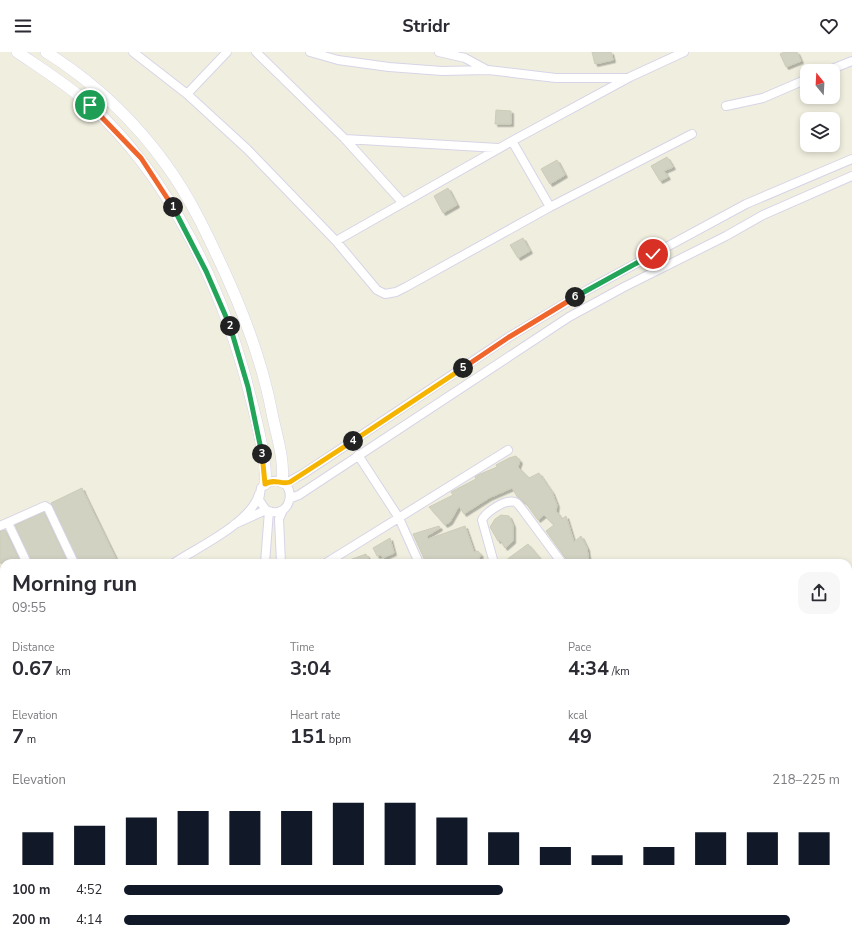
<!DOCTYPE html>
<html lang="en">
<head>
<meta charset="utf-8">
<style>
	body { margin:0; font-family:"Nunito Sans",sans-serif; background:#f7f7f7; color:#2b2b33; height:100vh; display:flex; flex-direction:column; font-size:15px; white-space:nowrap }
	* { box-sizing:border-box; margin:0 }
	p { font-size:13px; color:#7c7c81 }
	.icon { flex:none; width:22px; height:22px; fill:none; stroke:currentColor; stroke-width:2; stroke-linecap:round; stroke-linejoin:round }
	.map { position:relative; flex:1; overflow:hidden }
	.details { position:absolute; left:0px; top:507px; width:852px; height:384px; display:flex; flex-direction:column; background:#fff; border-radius:12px 12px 0 0; box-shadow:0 2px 6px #0003 }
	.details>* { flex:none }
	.needle { width:26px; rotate:342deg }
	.tools { position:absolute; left:800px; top:12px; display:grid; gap:8px }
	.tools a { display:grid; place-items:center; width:40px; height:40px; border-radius:8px; background:#fff; box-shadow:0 2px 6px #0003; font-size:20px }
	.pin { position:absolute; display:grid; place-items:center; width:34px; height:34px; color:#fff; margin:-17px; border:2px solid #fff; border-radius:50%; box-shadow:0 1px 4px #0007 }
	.km { position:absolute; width:20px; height:20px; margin:-10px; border-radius:50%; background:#222; color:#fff; font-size:11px; line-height:20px; text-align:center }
	.round { display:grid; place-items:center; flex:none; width:42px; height:42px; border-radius:12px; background:#f7f7f7 }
	.summary { display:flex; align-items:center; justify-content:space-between; height:68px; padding:0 12px }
	h1 { font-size:22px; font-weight:700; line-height:30px }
	.figures { display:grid; grid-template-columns:repeat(3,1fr); gap:6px; height:68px; padding:4px 12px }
	.figures div { display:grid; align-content:center }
	.figures b { font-size:20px; font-weight:700 }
	.figures small { font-size:11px; font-weight:400 }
	.figures p { font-size:11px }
	.chart { height:112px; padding:8px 12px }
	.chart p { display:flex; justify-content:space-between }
	.chart svg { width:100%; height:72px; margin-top:4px; stroke:#111827; stroke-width:6 }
	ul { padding:0 12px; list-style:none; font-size:13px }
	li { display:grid; grid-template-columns:64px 48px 1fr; align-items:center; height:30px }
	li i { height:10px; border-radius:5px; background:#111827 }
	header { display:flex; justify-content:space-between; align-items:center; height:52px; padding:0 12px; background:#fff; font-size:18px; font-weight:700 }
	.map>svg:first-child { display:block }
	.building { fill:#d2d2c3; stroke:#ccccb8; filter:url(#shadow) }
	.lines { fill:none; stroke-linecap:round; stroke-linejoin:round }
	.street-casing { stroke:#d8d4e7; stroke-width:10 }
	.secondary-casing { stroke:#d8d4e7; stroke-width:12 }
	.street { stroke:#fff; stroke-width:8 }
	.secondary { stroke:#fff; stroke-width:11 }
	.split-1-casing { stroke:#fff; stroke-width:8 }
	.split-2-casing { stroke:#fff; stroke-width:8 }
	.split-3-casing { stroke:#fff; stroke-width:8 }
	.split-4-casing { stroke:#fff; stroke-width:8 }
	.split-5-casing { stroke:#fff; stroke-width:8 }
	.split-6-casing { stroke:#fff; stroke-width:8 }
	.split-7-casing { stroke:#fff; stroke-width:8 }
	.split-1 { stroke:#f0652b; stroke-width:5 }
	.split-2 { stroke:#22a559; stroke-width:5 }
	.split-3 { stroke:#22a559; stroke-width:5 }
	.split-4 { stroke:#f5b400; stroke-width:5 }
	.split-5 { stroke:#f5b400; stroke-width:5 }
	.split-6 { stroke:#f0652b; stroke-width:5 }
	.split-7 { stroke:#22a559; stroke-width:5 }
</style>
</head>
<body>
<header><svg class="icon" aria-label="menu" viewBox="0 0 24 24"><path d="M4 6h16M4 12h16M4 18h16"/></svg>Stridr<svg class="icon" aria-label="heart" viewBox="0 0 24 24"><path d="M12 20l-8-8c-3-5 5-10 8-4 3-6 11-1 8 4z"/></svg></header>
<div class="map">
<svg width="852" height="891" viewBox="0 0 852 891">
	<defs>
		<filter id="shadow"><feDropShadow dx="2.5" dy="2.5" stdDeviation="0" flood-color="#0004"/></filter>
	</defs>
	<rect width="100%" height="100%" fill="#f0efdf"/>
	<!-- building -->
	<path class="building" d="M 592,0 L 611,0 L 613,8 L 595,12 Z
		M 784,0 L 797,0 L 801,9 L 786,15 L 780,2 Z
		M 496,58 L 511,59 L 511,72 L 495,72 Z
		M 667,105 L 673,115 L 664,119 L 668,125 L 660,129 L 651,114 Z
		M 557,108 L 565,123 L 550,132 L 541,117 Z
		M 448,136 L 457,153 L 443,161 L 434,144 Z
		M 523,186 L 530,199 L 518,206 L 510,193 Z
		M 516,404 L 520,409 L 518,415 L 529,426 L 539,421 L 552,440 L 557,453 L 556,459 L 562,467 L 566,464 L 574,490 L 581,484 L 587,496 L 589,511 L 569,511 L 546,479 L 554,473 L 544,463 L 538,468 L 525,450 L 524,450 L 518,446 L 512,436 L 489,446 L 464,462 L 459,454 L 450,470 L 445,473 L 429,455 L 453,443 L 451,440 L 476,427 L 475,425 L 478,423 L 497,415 L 496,413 L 509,406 Z
		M 82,436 L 84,441 L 118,511 L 79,511 L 51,451 Z
		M 44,460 L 68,511 L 32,511 L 15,473 Z
		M 501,463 L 509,464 L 513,473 L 513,489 L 505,496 L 500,488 L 498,489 L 490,475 L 495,467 Z
		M 439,474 L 440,476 L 427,484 L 428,487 L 465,474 L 474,500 L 478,499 L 481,503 L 476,511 L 426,511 L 413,482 Z
		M 5,478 L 21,511 L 0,511 L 0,479 Z
		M 390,486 L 394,501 L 383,506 L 381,503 L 377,504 L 373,496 Z
		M 528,492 L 544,511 L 502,511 Z
		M 366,502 L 371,511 L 344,511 L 344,510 Z"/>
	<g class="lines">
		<!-- street casing -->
		<g class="street-casing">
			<path id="street" d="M 133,0 L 187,42 L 247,97 L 336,189 L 377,238 L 385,242 L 396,240 L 406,235 L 550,155 L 692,82
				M 256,0 L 345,87 L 402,150
				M 310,0 L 338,8 L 389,15 L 442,19 L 488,18 L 556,26 L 627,26
				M 439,0 L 465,6 L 487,18
				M 827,19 L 852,9
				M 187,42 L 227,0
				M 726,54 L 763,46 L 807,27
				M 345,87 L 498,96
				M 512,89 L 550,155
				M 336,189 L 512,89 L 630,25 L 684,0
				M 358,403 L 399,466 L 419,511
				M 284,432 L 303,422 L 509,285 L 589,237 L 746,152 L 852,107
				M 291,446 L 299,443 L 569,265 L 624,235 L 726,184 L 763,163 L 852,124
				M 8,471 L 27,511
				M 235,472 L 266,458 C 295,471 299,421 269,430 L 261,436 L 259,448 L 266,458
				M 0,474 L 45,454 L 48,456 L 74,511
				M 174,511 C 198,495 251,471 259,442
				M 265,511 L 269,459
				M 281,511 L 279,467 L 283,458
				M 326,511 L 508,398
				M 494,511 L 482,468 C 486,460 505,447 515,450 C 518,451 520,455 522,457 L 562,511
				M 0,573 L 4,572
				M 0,668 L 4,671
				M 848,815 L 852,815
				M 0,850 L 4,848
				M 140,887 L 145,891
				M 229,887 L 232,891
				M 283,887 L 284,891
				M 71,891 L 76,887
				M 116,891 L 116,887
				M 354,891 L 359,887
				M 491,891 L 496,887
				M 622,891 L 623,887"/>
		</g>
		<!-- secondary casing -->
		<g class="secondary-casing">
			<path id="secondary" d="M 17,0 C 42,17 68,33 90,53 C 170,125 224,239 250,343 C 255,362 268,414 265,432
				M 46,0 C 92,29 135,69 167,114 C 191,147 209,186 226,223 C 246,267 263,314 272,361 C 276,382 285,408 282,430"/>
		</g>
		<!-- street -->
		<use href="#street" class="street"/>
		<!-- secondary -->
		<use href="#secondary" class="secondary"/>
	</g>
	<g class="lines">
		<!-- split-1 casing -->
		<g class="split-1-casing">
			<path id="split-1" d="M 90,53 L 141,106 L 173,155"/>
		</g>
		<!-- split-2 casing -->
		<g class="split-2-casing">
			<path id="split-2" d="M 173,155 L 206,219 L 230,274"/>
		</g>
		<!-- split-3 casing -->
		<g class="split-3-casing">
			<path id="split-3" d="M 230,274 L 248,335 L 262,402"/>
		</g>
		<!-- split-4 casing -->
		<g class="split-4-casing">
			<path id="split-4" d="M 262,402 L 265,432 C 275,426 281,433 290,430 L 353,389"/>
		</g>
		<!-- split-5 casing -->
		<g class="split-5-casing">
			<path id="split-5" d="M 353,389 L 463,316"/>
		</g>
		<!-- split-6 casing -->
		<g class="split-6-casing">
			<path id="split-6" d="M 463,316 L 509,285 L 575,245"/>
		</g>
		<!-- split-7 casing -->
		<g class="split-7-casing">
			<path id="split-7" d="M 575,245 L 653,202"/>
		</g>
		<!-- split-1 -->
		<use href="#split-1" class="split-1"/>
		<!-- split-2 -->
		<use href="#split-2" class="split-2"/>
		<!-- split-3 -->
		<use href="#split-3" class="split-3"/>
		<!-- split-4 -->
		<use href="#split-4" class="split-4"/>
		<!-- split-5 -->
		<use href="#split-5" class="split-5"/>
		<!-- split-6 -->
		<use href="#split-6" class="split-6"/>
		<!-- split-7 -->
		<use href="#split-7" class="split-7"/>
	</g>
</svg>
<div class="tools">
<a><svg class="needle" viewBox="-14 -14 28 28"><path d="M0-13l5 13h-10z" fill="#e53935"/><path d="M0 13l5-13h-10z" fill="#7c7c81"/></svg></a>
<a><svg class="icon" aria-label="layers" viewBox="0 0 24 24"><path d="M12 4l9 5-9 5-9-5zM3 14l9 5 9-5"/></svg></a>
</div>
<div class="pin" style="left:90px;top:53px;background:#1e9e55"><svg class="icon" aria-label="arrive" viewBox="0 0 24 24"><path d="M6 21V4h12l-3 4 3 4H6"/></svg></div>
<div class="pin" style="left:653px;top:202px;background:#d93025"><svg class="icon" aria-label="check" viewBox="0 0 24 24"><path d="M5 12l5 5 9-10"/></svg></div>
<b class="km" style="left:173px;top:155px">1</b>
<b class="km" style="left:230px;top:274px">2</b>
<b class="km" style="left:262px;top:402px">3</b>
<b class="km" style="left:353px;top:389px">4</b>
<b class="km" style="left:463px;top:316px">5</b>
<b class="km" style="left:575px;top:245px">6</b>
<section class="details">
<div class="summary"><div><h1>Morning run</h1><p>09:55</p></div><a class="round"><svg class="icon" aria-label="share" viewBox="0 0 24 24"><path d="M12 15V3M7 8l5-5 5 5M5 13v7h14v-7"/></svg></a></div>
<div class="figures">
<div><p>Distance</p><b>0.67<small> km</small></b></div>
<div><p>Time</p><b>3:04</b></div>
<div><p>Pace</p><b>4:34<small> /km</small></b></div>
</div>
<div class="figures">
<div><p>Elevation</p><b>7<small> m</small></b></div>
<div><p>Heart rate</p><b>151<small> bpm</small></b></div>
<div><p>kcal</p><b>49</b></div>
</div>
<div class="chart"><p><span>Elevation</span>218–225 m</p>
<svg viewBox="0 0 160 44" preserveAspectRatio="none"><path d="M5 44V24M15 44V20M25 44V15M35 44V11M45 44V11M55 44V11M65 44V6M75 44V6M85 44V15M95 44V24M105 44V33M115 44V38M125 44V33M135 44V24M145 44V24M155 44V24"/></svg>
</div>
<ul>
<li><b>100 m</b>4:52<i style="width:53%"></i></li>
<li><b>200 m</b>4:14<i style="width:93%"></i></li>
</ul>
</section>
</div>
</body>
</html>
